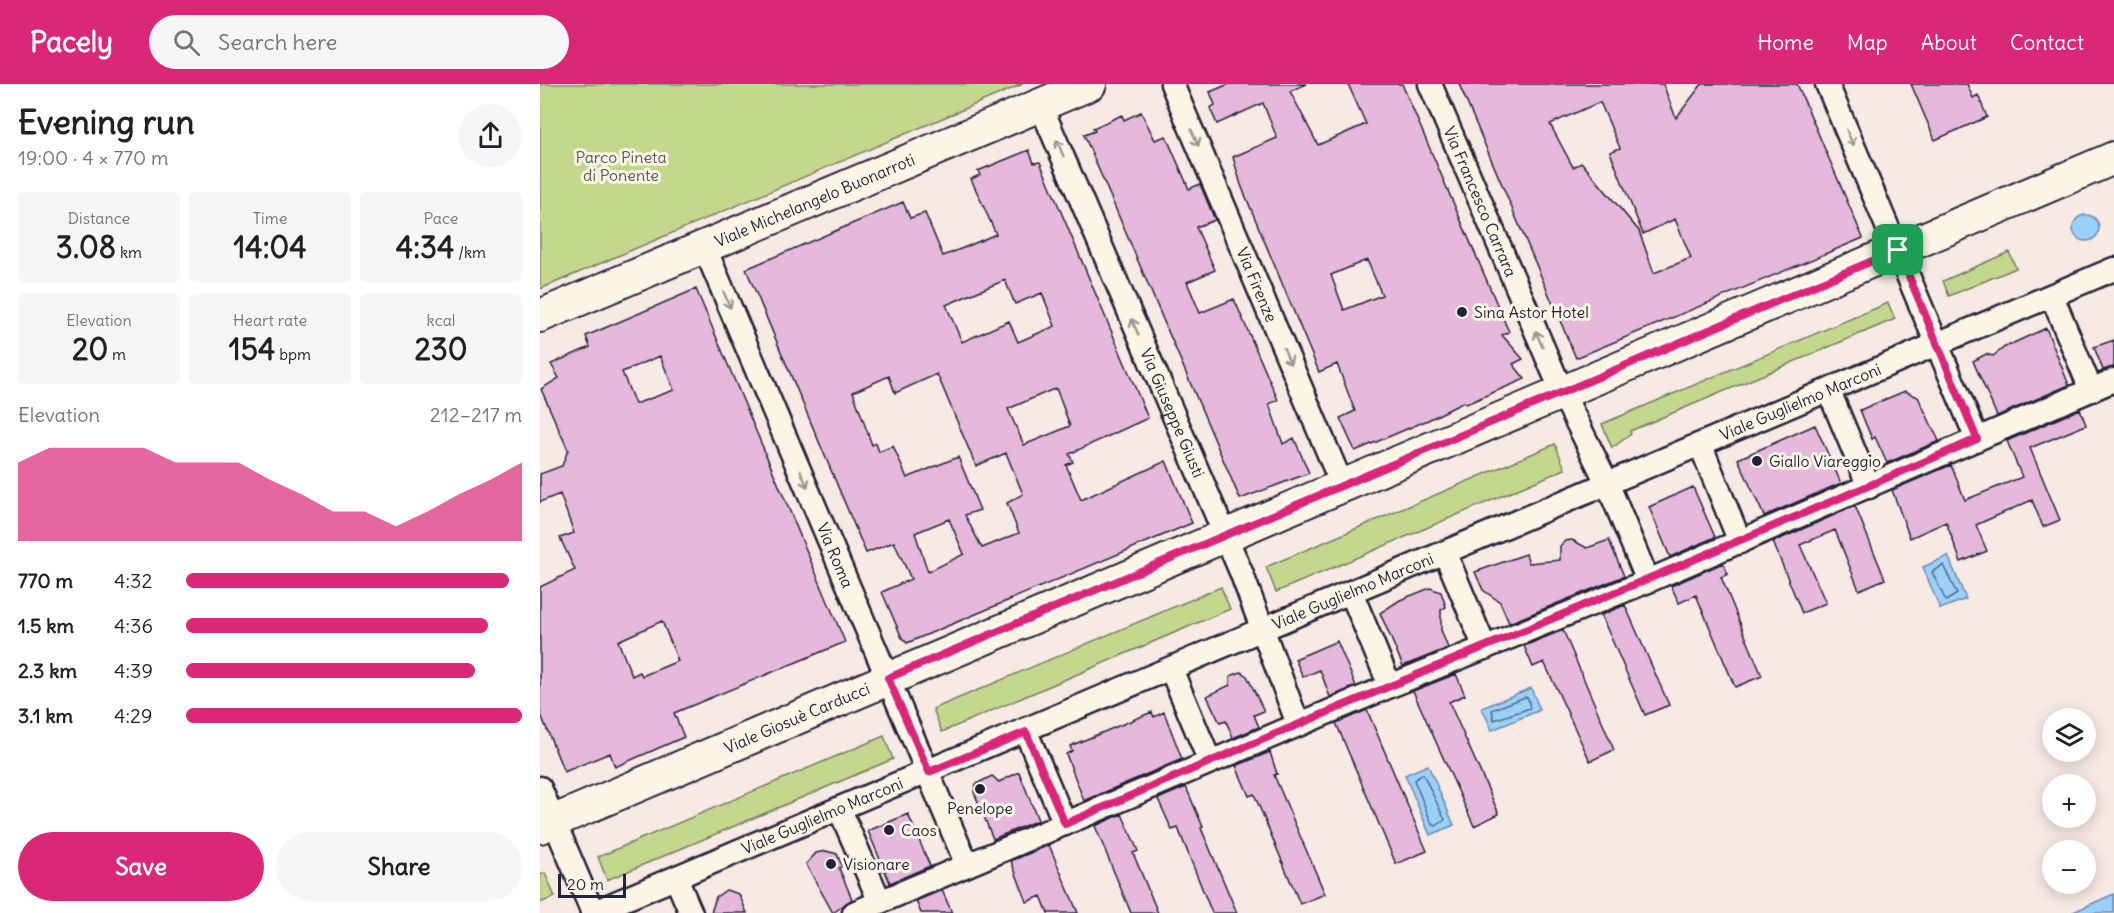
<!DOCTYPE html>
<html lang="en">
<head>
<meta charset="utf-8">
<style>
	body { margin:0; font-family:Delius,sans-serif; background:#f6f6f6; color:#202124; height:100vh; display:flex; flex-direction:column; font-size:22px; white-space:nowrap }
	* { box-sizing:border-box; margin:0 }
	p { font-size:20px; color:#757577 }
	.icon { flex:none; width:33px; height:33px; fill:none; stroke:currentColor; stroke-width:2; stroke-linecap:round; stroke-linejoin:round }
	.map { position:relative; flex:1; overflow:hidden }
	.sheet { display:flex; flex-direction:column; background:#fff; width:540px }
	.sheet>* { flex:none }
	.buttons { position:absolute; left:1502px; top:624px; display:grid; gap:12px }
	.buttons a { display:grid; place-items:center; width:54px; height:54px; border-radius:50%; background:#fff; box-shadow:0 3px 15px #0003; font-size:30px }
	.scale { position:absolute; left:18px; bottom:15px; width:68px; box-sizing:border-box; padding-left:6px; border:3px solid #22223b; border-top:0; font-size:16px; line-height:21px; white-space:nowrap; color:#22223b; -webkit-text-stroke:4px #fcf5e5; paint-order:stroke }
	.pin { position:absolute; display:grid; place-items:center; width:51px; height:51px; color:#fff; margin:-26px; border-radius:12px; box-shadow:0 3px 9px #0006 }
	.round { display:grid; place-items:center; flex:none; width:63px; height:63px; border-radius:32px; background:#f6f6f6 }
	.head { display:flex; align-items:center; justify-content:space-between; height:102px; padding:0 18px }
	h1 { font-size:33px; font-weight:700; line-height:45px }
	.figures { display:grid; grid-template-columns:repeat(3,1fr); gap:9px; height:102px; padding:6px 18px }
	.figures div { display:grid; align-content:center; border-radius:6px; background:#f6f6f6; text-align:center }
	.figures b { font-size:30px; font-weight:700 }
	.figures small { font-size:16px; font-weight:400 }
	.figures p { font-size:16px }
	.chart { height:168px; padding:12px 18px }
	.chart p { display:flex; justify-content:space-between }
	.chart svg { width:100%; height:108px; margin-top:6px; fill:#db2777; opacity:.7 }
	.primary-button { display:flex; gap:12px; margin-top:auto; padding:12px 18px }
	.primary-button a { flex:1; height:69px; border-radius:36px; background:#db2777; color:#fff; font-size:24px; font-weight:700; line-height:69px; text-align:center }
	.primary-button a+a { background:#f6f6f6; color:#202124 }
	ul { padding:0 18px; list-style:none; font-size:20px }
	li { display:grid; grid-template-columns:96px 72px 1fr; align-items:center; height:45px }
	li i { height:15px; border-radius:8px; background:#db2777 }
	header { display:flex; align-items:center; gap:36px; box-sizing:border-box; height:84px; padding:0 30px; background:#db2777; color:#fff }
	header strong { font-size:28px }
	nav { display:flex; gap:33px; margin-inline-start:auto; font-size:21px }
	.search { width:420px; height:54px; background:#f6f6f6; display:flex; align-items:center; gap:15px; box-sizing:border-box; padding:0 21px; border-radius:33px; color:#757577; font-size:22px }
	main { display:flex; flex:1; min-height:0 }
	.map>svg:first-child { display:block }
	.green { fill:#c3d88d; stroke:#727d64; stroke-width:1.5 }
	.water { fill:#9bd0f9; stroke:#6b8aad; stroke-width:1.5 }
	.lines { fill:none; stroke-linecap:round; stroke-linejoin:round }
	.shore { stroke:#526887; stroke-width:1.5 }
	.building { fill:#e5b8dc; stroke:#22223b; stroke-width:1.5; fill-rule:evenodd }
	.street-casing { stroke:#22223b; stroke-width:27 }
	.secondary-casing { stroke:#22223b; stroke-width:36 }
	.street { stroke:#fcf5e5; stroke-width:22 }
	.secondary { stroke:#fcf5e5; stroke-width:32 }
	.oneway { stroke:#9a9698 }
	.route-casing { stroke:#fff; stroke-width:12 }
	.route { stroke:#db2777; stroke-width:8 }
	.poi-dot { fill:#22223b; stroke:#fcf5e5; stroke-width:2 }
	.labels { text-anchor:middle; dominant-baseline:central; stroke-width:6; stroke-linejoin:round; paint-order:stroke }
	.park-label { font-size:16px; fill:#525954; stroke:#fcf5e5 }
	.street-label { font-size:16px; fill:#22223b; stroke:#fcf5e5 }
	.poi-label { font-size:16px; fill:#22223b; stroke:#fcf5e5; text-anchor:start }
</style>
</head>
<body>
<header>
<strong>Pacely</strong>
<div class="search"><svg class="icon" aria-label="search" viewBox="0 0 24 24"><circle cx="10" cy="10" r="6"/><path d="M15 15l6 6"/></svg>Search here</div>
<nav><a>Home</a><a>Map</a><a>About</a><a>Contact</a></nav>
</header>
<main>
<section class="sheet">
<div class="head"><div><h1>Evening run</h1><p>19:00 · 4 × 770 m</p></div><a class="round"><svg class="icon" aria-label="share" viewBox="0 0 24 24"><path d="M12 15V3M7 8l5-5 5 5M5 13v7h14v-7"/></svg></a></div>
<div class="figures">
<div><p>Distance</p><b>3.08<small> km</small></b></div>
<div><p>Time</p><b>14:04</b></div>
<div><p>Pace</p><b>4:34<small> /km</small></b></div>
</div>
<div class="figures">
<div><p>Elevation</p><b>20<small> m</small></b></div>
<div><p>Heart rate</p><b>154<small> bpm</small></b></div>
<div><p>kcal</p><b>230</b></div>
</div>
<div class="chart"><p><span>Elevation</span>212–217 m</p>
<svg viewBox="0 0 160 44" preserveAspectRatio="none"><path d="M0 44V12L10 6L20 6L30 6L40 6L50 12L60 12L70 12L80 19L90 25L100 32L110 32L120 38L130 32L140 25L150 19L160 12V44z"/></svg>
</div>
<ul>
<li><b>770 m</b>4:32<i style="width:96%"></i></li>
<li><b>1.5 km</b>4:36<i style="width:90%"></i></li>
<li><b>2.3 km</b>4:39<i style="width:86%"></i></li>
<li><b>3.1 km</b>4:29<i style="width:100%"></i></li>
</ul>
<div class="primary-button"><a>Save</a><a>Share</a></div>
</section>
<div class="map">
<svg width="1574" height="829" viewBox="0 0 1574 829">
	<rect width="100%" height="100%" fill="#f7e9e3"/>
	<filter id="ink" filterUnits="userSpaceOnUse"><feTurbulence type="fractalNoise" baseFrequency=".0167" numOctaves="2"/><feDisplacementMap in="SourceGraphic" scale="12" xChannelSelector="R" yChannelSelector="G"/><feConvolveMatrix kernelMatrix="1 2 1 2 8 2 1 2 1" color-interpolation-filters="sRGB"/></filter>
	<g filter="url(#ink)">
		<!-- green -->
		<path class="green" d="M 0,0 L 483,0 L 0,205 Z
			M 1469,168 L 1476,184 L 1409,212 L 1403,197 Z
			M 1348,219 L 1355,235 L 1090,347 L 1091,350 L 1072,364 L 1062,340 Z
			M 1015,360 L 1025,385 L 736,508 L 726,483 Z
			M 681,503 L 690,525 L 402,648 L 393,625 Z
			M 344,652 L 353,675 L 67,796 L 58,773 Z
			M 5,789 L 15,813 L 0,819 L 0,791 Z"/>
		<!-- water -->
		<path class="water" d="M1533 144a13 13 0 1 1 26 0a13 13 0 1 1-26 0Z
			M 1408,472 L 1426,515 L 1400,525 L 1383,483 Z
			M 991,604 L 1000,626 L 952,646 L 942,624 Z
			M 888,681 L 914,741 L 890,751 L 865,691 Z
			M 1574,810 L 1574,829 L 1531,829 Z"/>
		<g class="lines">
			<!-- shore -->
			<path class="shore" d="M 1403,481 L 1417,510 L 1406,517 L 1392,488 Z
				M 985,613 L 988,614 L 990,624 L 954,636 L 952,626 Z
				M 883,690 L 905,736 L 896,742 L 892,740 L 874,696 Z"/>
		</g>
		<!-- building -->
		<path class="building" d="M 689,0 L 766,0 L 750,7 L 778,61 L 826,40 L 808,0 L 862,0 L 969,248 L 962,251 L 983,275 L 973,280 L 985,295 L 926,320 L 924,318 L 888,336 L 815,367 L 800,334 L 815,327 L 797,280 L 779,288 L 701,101 L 693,73 L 737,54 L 723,19 L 677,40 L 670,24 L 675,21 L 670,8 ZM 827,176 L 842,211 L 804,226 L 791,191 Z
			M 919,0 L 1123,0 L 1136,34 L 1162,0 L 1257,0 L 1323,154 L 1036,274 ZM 1060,18 L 1080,64 L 1070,68 L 1103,150 L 1135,135 L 1151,174 L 1114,189 L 1099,147 L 1042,79 L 1033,83 L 1010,40 Z
			M 1371,0 L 1427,0 L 1433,14 L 1438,11 L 1447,33 L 1395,56 Z
			M 601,28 L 615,56 L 626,52 L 649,105 L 660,100 L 675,136 L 656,143 L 675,186 L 647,198 L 660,229 L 694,215 L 738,316 L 729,320 L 743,360 L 754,354 L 769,389 L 700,415 L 544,51 L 555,47 L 553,44 L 582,31 L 584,36 Z
			M 489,66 L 494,79 L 500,78 L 608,334 L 529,370 L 533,378 L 526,381 L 541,416 L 626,377 L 652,439 L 367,559 L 362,554 L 342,508 L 371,495 L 354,458 L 326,469 L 206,185 L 363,118 L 370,134 L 385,129 L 403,172 L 428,162 L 456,150 L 431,95 L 440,91 L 438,87 ZM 465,196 L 475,220 L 502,209 L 515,242 L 478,258 L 469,237 L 422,258 L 406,221 ZM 397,290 L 436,382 L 466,369 L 483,410 L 467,419 L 479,449 L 442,464 L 425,431 L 440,426 L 418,373 L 367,394 L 353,362 L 339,368 L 336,359 L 332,361 L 313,308 L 349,292 L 355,309 ZM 516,304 L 530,342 L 484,361 L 468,325 ZM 409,435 L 424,470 L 388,488 L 375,449 Z
			M 156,205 L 305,558 L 134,629 L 144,653 L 75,683 L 70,669 L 24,688 L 0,628 L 0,503 L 35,486 L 20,454 L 34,449 L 20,410 L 0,418 L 0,390 L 22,382 L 28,366 L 1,305 L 19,294 L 11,280 L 50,263 L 46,252 ZM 120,272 L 134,306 L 95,320 L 82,288 ZM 122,537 L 138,577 L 102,592 L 100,588 L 92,592 L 78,557 Z
			M 1506,244 L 1529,301 L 1457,332 L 1433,277 L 1446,270 L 1453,272 L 1465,263 Z
			M 1574,256 L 1574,283 L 1563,286 L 1554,263 Z
			M 1365,307 L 1378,313 L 1399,357 L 1347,379 L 1335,353 L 1332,355 L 1320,326 Z
			M 1540,325 L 1546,341 L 1490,364 L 1520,436 L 1503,443 L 1492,416 L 1436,441 L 1447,467 L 1421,478 L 1406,438 L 1370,454 L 1352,406 L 1411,381 L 1425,416 L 1482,393 L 1467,357 Z
			M 1275,341 L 1301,399 L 1224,432 L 1198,375 Z
			M 1153,403 L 1175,453 L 1130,473 L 1109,423 Z
			M 1315,422 L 1345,495 L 1319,506 L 1295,446 L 1260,461 L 1286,519 L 1262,529 L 1233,458 Z
			M 1032,456 L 1047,464 L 1069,456 L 1084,492 L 969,539 L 960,518 L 943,506 L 935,488 L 986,470 L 989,479 L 1020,476 L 1020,462 L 1025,457 Z
			M 1183,479 L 1188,490 L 1181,493 L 1222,592 L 1195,603 L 1156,511 L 1139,519 L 1131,502 Z
			M 890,504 L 901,508 L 906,523 L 901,526 L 901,546 L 908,564 L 863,582 L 840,529 L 860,516 Z
			M 1085,521 L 1129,621 L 1105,631 L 1061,531 Z
			M 1023,546 L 1074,666 L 1050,677 L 1004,578 L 993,583 L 984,562 Z
			M 797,557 L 816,602 L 790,613 L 780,586 L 763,593 L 755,575 Z
			M 701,588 L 707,592 L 724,627 L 714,631 L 719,643 L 693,654 L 686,637 L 680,639 L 667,612 L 690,601 L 690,592 Z
			M 916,590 L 925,611 L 909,618 L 959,730 L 934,742 L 873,607 Z
			M 827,626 L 887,767 L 856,780 L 796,639 Z
			M 612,628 L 614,633 L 624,628 L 642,675 L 544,717 L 526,670 L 532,667 L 530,662 Z
			M 730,668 L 737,690 L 734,691 L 785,810 L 760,820 L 714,710 L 709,712 L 696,682 Z
			M 479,688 L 498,736 L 453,755 L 434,708 L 436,700 L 452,692 L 459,698 Z
			M 646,703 L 663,743 L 661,744 L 697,829 L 672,829 L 638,744 L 632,746 L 618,715 Z
			M 368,730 L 390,782 L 350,799 L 328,747 Z
			M 582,730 L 598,767 L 593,769 L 618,829 L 591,829 L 555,742 Z
			M 509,761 L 526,801 L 538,829 L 508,829 L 501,812 L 487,818 L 471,777 Z
			M 286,767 L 297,770 L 302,782 L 299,784 L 312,815 L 293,829 L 266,780 L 276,769 Z
			M 186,806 L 199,810 L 207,829 L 171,829 L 176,813 Z
			M 402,806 L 412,829 L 381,829 L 376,817 Z"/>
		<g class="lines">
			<!-- street casing -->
			<g class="street-casing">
				<g id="street">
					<path id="s1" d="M 632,0 L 802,401"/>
					<path id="s2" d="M 890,0 L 1022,308 L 1068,401 L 1108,497"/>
					<path d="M 1287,0 L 1437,355"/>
					<path id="s3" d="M 500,20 L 701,488 L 758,640"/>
					<path id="s4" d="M 164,162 L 427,781"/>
					<path d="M 1512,212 L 1551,306"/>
					<path d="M 1289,307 L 1329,403"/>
					<path d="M 1161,362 L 1200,458"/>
					<path d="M 905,469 L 945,564"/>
					<path d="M 811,508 L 850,602"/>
					<path d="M 631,585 L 670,678"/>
					<path d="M 486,648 L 525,740"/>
					<path d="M 0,704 L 53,829"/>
					<path d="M 300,726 L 340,818"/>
					<path d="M 136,794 L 151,829"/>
					<path id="s5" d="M 52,829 L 1574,185"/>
					<path d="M 314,829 L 850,602 L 1108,497 L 1574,296"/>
				</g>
			</g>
			<!-- secondary casing -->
			<g class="secondary-casing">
				<g id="secondary">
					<path id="s6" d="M 0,232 L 550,0"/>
					<path id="s7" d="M 0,743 L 1574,74"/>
				</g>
			</g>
			<!-- street -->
			<use href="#street" class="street"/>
			<!-- secondary -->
			<use href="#secondary" class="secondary"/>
		</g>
		<!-- one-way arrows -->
		<defs><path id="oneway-shaft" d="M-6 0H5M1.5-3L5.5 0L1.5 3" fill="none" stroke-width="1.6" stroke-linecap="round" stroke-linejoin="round" transform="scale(1.5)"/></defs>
		<g class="oneway">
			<use href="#oneway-shaft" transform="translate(655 54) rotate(67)"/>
			<use href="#oneway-shaft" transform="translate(1310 54) rotate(67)"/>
			<use href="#oneway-shaft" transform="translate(520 64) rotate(-113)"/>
			<use href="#oneway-shaft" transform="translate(187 216) rotate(67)"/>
			<use href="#oneway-shaft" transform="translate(595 243) rotate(-113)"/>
			<use href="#oneway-shaft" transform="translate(999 255) rotate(-113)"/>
			<use href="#oneway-shaft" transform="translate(747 272) rotate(67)"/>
			<use href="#oneway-shaft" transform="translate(264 395) rotate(67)"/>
		</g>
	</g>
	<g class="lines" filter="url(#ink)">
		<!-- route casing -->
		<g class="route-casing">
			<path id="route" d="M 1358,166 L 1437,355 C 1135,487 828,608 525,740 L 486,648 L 389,688 L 348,594 Z"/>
		</g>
		<!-- route -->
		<use href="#route" class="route"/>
	</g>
	<!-- markers -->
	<g class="poi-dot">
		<circle cx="922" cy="228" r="6"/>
		<circle cx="1217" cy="377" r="6"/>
		<circle cx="440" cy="705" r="6"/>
		<circle cx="349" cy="746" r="6"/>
		<circle cx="291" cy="780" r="6"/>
	</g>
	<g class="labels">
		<!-- park labels -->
		<g class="park-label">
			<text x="81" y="73">Parco Pineta<tspan x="81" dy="18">di Ponente</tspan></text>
		</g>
		<!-- street labels -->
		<g class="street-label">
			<text stroke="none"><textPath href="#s6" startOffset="298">Viale Michelangelo Buonarroti</textPath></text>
			<text stroke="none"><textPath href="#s2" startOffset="128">Via Francesco Carrara</textPath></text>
			<text stroke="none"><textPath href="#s1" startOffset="218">Via Firenze</textPath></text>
			<text stroke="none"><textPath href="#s5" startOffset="1312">Viale Guglielmo Marconi</textPath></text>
			<text stroke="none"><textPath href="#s3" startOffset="336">Via Giuseppe Giusti</textPath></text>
			<text stroke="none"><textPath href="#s4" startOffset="336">Via Roma</textPath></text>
			<text stroke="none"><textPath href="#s5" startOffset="826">Viale Guglielmo Marconi</textPath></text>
			<text stroke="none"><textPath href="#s7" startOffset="279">Viale Giosuè Carducci</textPath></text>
			<text stroke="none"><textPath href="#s5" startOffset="250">Viale Guglielmo Marconi</textPath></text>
		</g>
		<!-- poi labels -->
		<g class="poi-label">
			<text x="934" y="228">Sina Astor Hotel</text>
			<text x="1229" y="377">Giallo Viareggio</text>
			<text x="440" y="724" text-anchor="middle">Penelope</text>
			<text x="361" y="746">Caos</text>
			<text x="303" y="780">Visionare</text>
		</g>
	</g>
</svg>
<div class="buttons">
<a><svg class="icon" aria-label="layers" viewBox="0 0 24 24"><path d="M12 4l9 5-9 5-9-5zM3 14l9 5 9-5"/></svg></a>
<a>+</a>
<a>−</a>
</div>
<div class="scale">20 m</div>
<div class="pin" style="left:1358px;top:166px;background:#1e9e55"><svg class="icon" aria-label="arrive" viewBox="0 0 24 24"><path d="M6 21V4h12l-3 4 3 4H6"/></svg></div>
</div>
</main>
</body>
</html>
